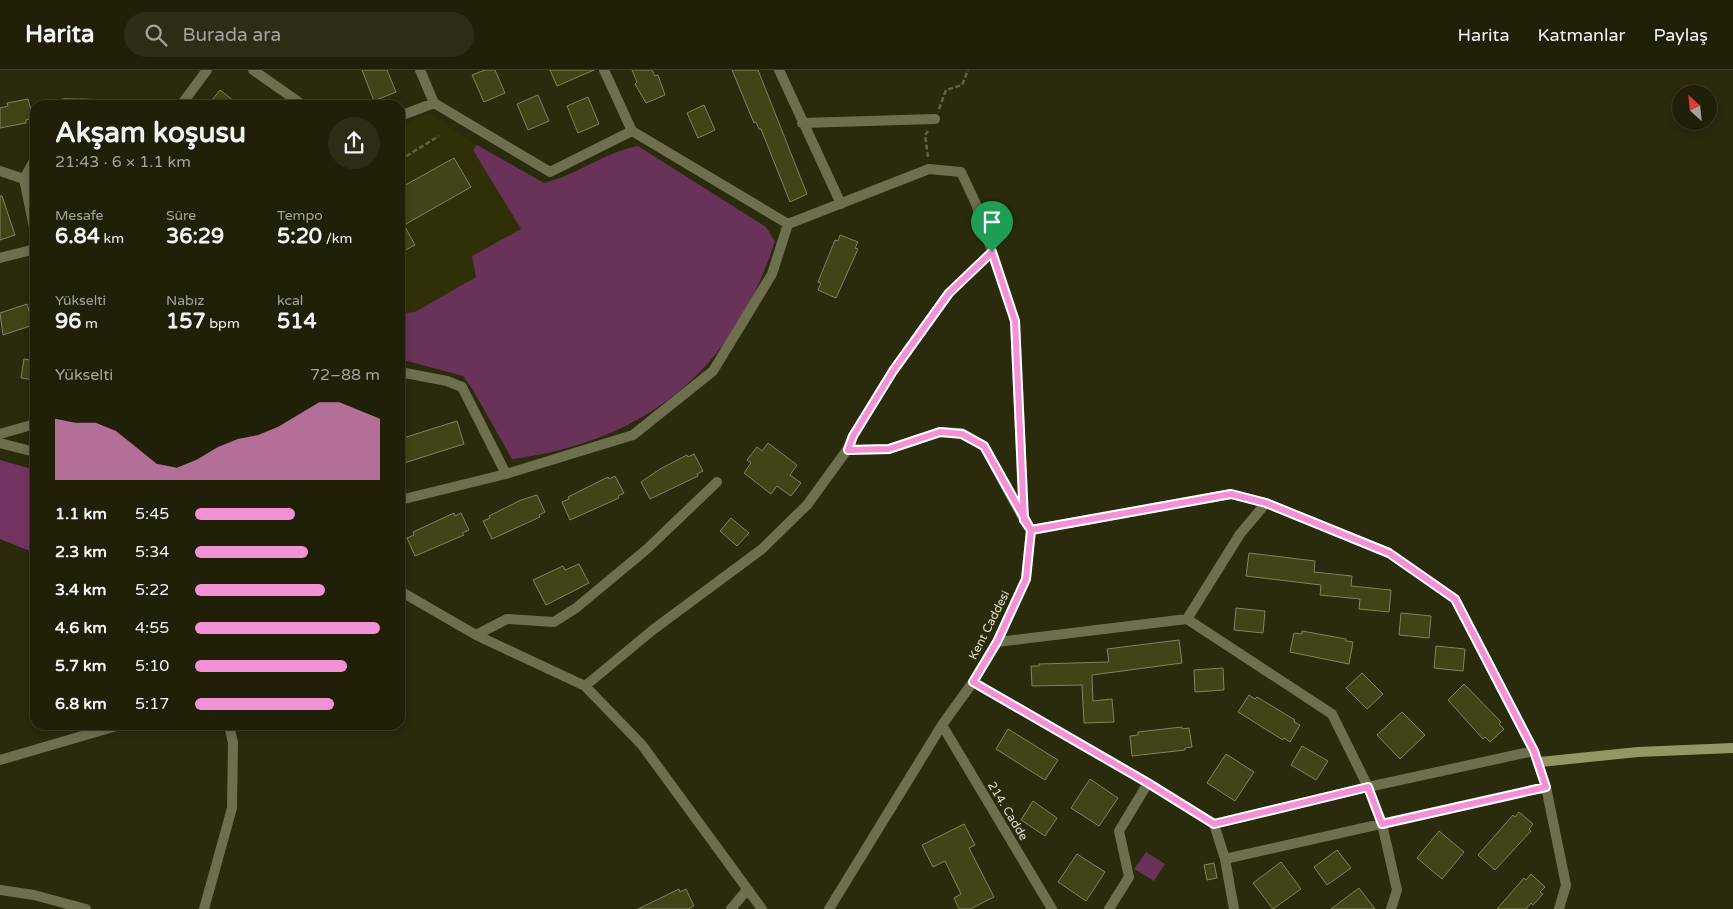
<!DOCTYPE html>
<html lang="tr">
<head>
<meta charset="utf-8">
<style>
	body { margin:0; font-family:"Varela Round",sans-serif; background:#2d2d17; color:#f1f3f6; height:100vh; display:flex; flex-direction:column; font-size:19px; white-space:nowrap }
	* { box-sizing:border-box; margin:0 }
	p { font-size:16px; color:#a2a39c }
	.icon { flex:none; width:28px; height:28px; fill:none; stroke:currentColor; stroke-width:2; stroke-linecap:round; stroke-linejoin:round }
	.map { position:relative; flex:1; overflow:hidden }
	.panel { position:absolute; left:30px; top:30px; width:375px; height:630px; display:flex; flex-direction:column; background:#202009; border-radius:15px; box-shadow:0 2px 8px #0003,0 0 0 1px #3d3e2a }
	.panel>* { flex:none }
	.needle { width:32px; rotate:333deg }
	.tools { position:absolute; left:1672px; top:15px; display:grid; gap:10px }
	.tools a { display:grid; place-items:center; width:45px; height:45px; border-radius:50%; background:#202009; box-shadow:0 2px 8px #0003,0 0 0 1px #3d3e2a; font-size:25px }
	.pin { position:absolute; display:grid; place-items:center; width:42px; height:42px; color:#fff; margin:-51px -21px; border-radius:50% 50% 50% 0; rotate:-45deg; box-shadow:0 0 5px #0007 }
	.pin .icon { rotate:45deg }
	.round { display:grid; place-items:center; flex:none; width:52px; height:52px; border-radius:26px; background:#2d2d17 }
	.summary { display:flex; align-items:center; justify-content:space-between; height:85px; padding:0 25px }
	h1 { font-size:28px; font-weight:700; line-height:38px }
	.metrics { display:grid; grid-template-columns:repeat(3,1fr); gap:8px; height:85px; padding:5px 25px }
	.metrics div { display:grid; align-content:center }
	.metrics b { font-size:21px; font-weight:700 }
	.metrics small { font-size:14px; font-weight:400 }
	.metrics p { font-size:14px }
	.chart { height:140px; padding:10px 25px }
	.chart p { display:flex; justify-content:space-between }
	.chart svg { width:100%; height:90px; margin-top:5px; fill:#f391d6; opacity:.7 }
	ul { padding:0 25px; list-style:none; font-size:16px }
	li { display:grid; grid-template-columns:80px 60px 1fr; align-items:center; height:38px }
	li i { height:12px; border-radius:6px; background:#f391d6 }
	header { display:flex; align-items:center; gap:30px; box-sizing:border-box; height:70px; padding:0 25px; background:#202009; border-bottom:1px solid #3d3e2a }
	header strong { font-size:24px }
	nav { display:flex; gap:28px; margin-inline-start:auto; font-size:18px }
	.search { width:350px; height:45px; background:#2d2d17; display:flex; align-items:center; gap:12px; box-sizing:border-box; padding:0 18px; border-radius:28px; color:#a2a39c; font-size:19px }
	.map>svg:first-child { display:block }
	.built { fill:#303008 }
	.green { fill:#693359 }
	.forest { fill:#743462 }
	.building { fill:#424316; stroke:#818362 }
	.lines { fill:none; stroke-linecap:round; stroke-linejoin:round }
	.path { stroke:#626248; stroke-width:2.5; stroke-dasharray:5 2.5; stroke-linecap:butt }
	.street { stroke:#6e6f4f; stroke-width:10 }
	.secondary { stroke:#959762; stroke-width:10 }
	.route-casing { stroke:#fff; stroke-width:10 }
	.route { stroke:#f391d6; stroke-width:6 }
	.labels { text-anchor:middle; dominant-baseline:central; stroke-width:4; stroke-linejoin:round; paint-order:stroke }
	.street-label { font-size:12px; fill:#dee0ce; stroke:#2a2a0c }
</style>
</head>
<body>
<header>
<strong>Harita</strong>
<div class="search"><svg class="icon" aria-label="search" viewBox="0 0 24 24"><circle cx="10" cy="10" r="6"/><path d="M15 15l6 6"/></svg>Burada ara</div>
<nav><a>Harita</a><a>Katmanlar</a><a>Paylaş</a></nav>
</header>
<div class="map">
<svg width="1733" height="839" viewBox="0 0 1733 839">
	<rect width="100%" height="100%" fill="#2a2a0c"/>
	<!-- built -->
	<path class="built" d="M 430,43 L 477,75 L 473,80 L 521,159 L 472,186 L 476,207 L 415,242 L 400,243 L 400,55 Z"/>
	<!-- green -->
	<path class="green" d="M 477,75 L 544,113 C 577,105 605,82 638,76 L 766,157 L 775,171 C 734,300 645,372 512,389 L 473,320 L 463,306 L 400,289 L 400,243 L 415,242 L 476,207 L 472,186 L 521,159 L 473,80 Z
		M 1146,782 L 1165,794 L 1154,811 L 1134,799 Z"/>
	<!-- forest -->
	<path class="forest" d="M 0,390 L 35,400 L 35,483 L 0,469 Z"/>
	<!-- building -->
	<path class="building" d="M 362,0 L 387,0 L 396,22 L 374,31 Z
		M 485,0 L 495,0 L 505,23 L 484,32 L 472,5 Z
		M 550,0 L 594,0 L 557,16 Z
		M 632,0 L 652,0 L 655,6 L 658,5 L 665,25 L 646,33 L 635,14 L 637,12 Z
		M 732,0 L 758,0 L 807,124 L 790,132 L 761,59 L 759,59 L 756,52 L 754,53 Z
		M 220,20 L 239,35 L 208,35 Z
		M 538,25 L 549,51 L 528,60 L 517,34 Z
		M 588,27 L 599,54 L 578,63 L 567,36 Z
		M 28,29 L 33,48 L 26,50 L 26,53 L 0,58 L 0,38 L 8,36 L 7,33 Z
		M 704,35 L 715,60 L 698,68 L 687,43 Z
		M 454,88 L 471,117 L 404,155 L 415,175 L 400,183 L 400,118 Z
		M 0,126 L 2,126 L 15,165 L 0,170 Z
		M 840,165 L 858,172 L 855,178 L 858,179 L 836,228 L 818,220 L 821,213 L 818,212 L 835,170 L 838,171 Z
		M 27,234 L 33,255 L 3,265 L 0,243 Z
		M 24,289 L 35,291 L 35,310 L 21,308 Z
		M 457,351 L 464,374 L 404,393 L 400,382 L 400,369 Z
		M 768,373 L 797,395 L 790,405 L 801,413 L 791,426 L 777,416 L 771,424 L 744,403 L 751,393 L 747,390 L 757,377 L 762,381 Z
		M 694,384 L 703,401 L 697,404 L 698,406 L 650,429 L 641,412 L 660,399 L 687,385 L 688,387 Z
		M 615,406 L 624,423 L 618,426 L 619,428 L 570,450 L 562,432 L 569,429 L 568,427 L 608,407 L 609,409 Z
		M 537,425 L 545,442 L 539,445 L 540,447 L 492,469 L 483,451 L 490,448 L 489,446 L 521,430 Z
		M 454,443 L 455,446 L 461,443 L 469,460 L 462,463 L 464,465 L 415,486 L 407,468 L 414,465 L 413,462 Z
		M 731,448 L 749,463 L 737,476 L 720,461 Z
		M 1249,483 L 1315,491 L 1314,502 L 1352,506 L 1351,516 L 1391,520 L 1389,542 L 1359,539 L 1360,529 L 1320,525 L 1321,515 L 1246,506 Z
		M 579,494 L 589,513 L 546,535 L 533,510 L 563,496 L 565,500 Z
		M 1236,538 L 1265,541 L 1263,563 L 1234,560 Z
		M 1401,543 L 1431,546 L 1429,568 L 1399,565 Z
		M 1302,561 L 1346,569 L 1346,571 L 1353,572 L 1349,594 L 1290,582 L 1294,563 L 1302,564 Z
		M 1179,570 L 1182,593 L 1092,605 L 1093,631 L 1112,629 L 1114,652 L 1084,653 L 1082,615 L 1032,616 L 1031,596 L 1039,596 L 1039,594 L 1109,592 L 1107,579 Z
		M 1436,576 L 1465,579 L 1463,601 L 1434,598 Z
		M 1223,598 L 1224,620 L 1195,622 L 1194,600 Z
		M 1362,603 L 1383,624 L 1367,639 L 1346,618 Z
		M 1464,614 L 1501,652 L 1499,654 L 1504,659 L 1490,672 L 1485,667 L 1483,669 L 1448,630 Z
		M 1249,625 L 1255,629 L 1257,627 L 1295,650 L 1294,652 L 1300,655 L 1290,672 L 1284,668 L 1283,670 L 1238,642 Z
		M 1402,642 L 1425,665 L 1400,689 L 1377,665 Z
		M 1182,657 L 1182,659 L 1189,658 L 1192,677 L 1185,678 L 1185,680 L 1132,686 L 1130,666 L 1138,665 L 1138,662 Z
		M 1008,659 L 1058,690 L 1045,710 L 996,679 Z
		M 1302,676 L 1328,691 L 1316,710 L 1291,695 Z
		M 1226,684 L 1254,702 L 1235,731 L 1207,713 Z
		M 1090,709 L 1118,728 L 1099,756 L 1071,738 Z
		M 1033,731 L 1057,748 L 1045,766 L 1021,750 Z
		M 1519,742 L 1533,754 L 1529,759 L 1531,761 L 1495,800 L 1478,785 L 1513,745 L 1515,747 Z
		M 964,754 L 975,775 L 969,778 L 994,827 L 970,839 L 959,839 L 954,828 L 961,824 L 945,791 L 933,797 L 922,775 Z
		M 1439,761 L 1464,782 L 1442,809 L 1417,788 Z
		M 1337,780 L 1351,798 L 1327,815 L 1314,797 Z
		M 1077,784 L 1105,802 L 1086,831 L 1058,812 Z
		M 1281,792 L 1301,819 L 1273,839 L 1253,813 Z
		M 1214,793 L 1217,808 L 1207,810 L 1204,795 Z
		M 1531,804 L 1545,817 L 1540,822 L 1543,824 L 1533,835 L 1531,833 L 1526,839 L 1497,839 L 1524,808 L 1526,810 Z
		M 1359,818 L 1375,839 L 1331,839 Z
		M 679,819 L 680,822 L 686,819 L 694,836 L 688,839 L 638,839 Z"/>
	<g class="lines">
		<!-- path -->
		<path class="path" d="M 939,39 L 946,20 L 962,15 L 968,0
			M 928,87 L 925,65 L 928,61
			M 400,90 L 439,66
			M 364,655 L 364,661"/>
		<!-- street -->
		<path class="street" d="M 253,0 L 303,35
			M 420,0 L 434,33
			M 604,0 L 632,61 L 788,154 L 929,99 L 961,102 L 976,134 L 1015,251 L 1024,449 L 1031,460 L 1026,509 L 997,572 L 973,612 L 942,655 L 829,839
			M 779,0 L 841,134
			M 63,35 L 64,33 L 135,35
			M 181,35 L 207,0
			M 400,46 L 434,33 L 550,102 L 632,61
			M 802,53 L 935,49
			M 0,101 L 24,109 L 35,89
			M 24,109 L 35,162
			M 992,182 L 949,223 L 893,301 L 853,366 L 847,380 L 889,379 L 940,362 L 962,363 L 984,376 L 1022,446
			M 0,188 L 35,179
			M 400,302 L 447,311 L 462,317 L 506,404 L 400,430
			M 0,364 L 35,354
			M 0,373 L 35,382
			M 506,404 L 633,365 L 713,301 L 772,204 L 788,154
			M 1031,460 L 1231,424 L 1266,433
			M 400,521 L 476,565 L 585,616 L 642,675 L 762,839
			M 1187,549 L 1240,464 L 1266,433 L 1389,483 L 1455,529 L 1534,681
			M 476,565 L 507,549 L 554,552 L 576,538 L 647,479 L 717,412
			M 997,572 L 1187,549 L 1332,644 L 1368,717 L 1382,754 L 1397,820 L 1391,839
			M 973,612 L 1148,713 L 1214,754
			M 585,616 L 654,559 L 762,479 L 807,435 L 847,380
			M 942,655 L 1052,839
			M 0,690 L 120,655
			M 1225,789 L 1546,717
			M 0,820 L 34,825 L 86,839
			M 204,839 L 232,738 L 233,673 L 229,655
			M 731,839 L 746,821
			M 1109,839 L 1129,807 L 1119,761 L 1148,713
			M 1234,839 L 1225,789 L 1214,754 L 1368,717 L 1534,681 L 1546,717 L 1566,815 L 1559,839"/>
		<!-- secondary -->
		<path class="secondary" d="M 1540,692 L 1638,682 L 1733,678"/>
	</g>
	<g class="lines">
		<!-- route casing -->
		<g class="route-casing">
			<path id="route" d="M 992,182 L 1015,251 L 1024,450 L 1031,460 L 1026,509 L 997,572 L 973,612 L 1148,713 L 1214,754 L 1368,717 L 1382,754 L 1546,717 L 1534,681 L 1455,529 L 1389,483 L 1266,433 L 1231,424 L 1031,460 L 984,376 L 962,364 L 940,362 L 889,379 L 848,380 L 853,366 L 893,301 L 949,223 L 992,182"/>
		</g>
		<!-- route -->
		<use href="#route" class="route"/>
	</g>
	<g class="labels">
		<!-- street labels -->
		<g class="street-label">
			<text transform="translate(989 555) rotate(-63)">Kent Caddesi</text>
			<text transform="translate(1008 741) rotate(59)">214. Cadde</text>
		</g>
	</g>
</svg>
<div class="tools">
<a><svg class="needle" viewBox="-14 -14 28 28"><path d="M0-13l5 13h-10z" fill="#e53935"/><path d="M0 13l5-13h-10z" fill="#a2a39c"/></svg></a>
</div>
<div class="pin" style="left:992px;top:182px;background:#1e9e55"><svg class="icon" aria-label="arrive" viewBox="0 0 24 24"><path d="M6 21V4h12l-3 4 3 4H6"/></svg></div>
<section class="panel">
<div class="summary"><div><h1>Akşam koşusu</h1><p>21:43 · 6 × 1.1 km</p></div><a class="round"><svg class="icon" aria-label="share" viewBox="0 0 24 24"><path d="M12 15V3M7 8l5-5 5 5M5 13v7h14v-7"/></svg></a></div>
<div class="metrics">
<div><p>Mesafe</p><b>6.84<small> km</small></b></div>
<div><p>Süre</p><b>36:29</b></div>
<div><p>Tempo</p><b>5:20<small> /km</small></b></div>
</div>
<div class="metrics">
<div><p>Yükselti</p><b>96<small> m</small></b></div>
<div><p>Nabız</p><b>157<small> bpm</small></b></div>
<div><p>kcal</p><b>514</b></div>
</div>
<div class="chart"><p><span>Yükselti</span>72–88 m</p>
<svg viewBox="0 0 160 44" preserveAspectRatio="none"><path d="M0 44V14L10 16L20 16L30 20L40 28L50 36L60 38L70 34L80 28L90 24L100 22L110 18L120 12L130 6L140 6L150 10L160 14V44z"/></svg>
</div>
<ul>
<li><b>1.1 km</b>5:45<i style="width:54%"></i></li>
<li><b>2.3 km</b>5:34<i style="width:61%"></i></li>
<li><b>3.4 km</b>5:22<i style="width:70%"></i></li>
<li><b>4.6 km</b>4:55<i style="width:100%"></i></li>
<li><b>5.7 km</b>5:10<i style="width:82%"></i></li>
<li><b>6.8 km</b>5:17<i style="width:75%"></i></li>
</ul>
</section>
</div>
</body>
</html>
